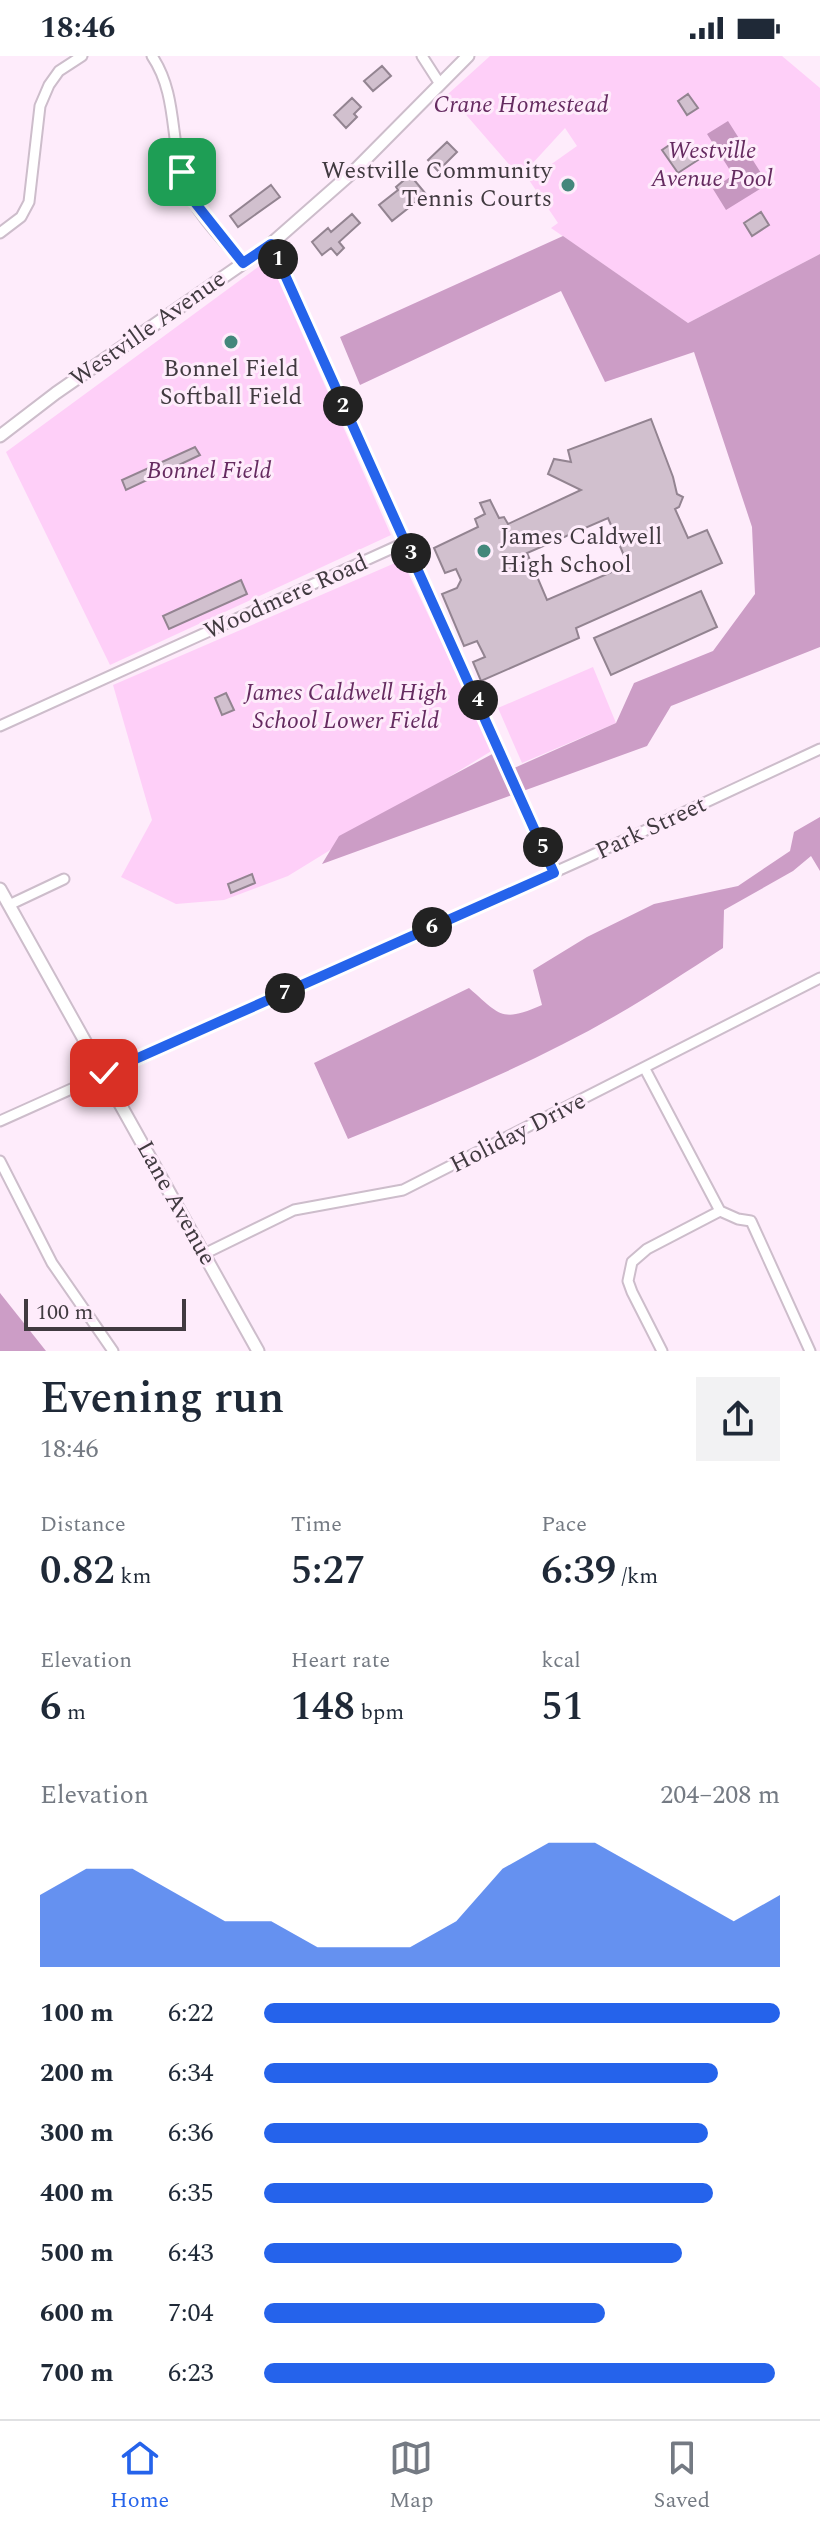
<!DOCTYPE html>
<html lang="en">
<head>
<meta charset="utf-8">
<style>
	body { margin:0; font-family:Spectral,serif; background:#f2f2f3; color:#1f2937; height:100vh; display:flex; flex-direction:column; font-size:30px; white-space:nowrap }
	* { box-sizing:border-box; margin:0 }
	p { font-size:26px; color:#747a83 }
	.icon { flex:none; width:44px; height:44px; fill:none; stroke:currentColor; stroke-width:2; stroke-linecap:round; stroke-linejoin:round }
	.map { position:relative; height:1295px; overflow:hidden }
	.drawer { display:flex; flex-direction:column; background:#fff; flex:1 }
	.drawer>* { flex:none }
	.scale { position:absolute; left:24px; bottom:20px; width:162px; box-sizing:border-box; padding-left:8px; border:4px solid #413a40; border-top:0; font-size:22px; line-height:28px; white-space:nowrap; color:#413a40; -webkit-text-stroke:6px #feecfb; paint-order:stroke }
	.pin { position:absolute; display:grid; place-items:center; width:68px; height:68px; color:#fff; margin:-34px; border-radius:16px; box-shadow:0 4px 12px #0006 }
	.km { position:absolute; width:40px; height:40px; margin:-20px; border-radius:50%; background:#222; color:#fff; font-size:22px; line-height:40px; text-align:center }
	.round { display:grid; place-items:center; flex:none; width:84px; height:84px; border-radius:0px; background:#f2f2f3 }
	.overview { display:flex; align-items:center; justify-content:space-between; height:136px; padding:0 40px }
	h1 { font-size:44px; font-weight:600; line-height:60px }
	.metrics { display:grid; grid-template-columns:repeat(3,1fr); gap:12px; height:136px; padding:8px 40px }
	.metrics div { display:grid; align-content:center }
	.metrics b { font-size:40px; font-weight:600 }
	.metrics small { font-size:22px; font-weight:400 }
	.metrics p { font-size:22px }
	.chart { height:224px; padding:16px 40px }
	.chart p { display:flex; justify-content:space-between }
	.chart svg { width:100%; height:144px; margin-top:8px; fill:#2563eb; opacity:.7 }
	ul { padding:0 40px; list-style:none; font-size:26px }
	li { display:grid; grid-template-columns:128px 96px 1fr; align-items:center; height:60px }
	li i { height:20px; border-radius:10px; background:#2563eb }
	.status { display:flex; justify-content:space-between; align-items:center; height:56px; padding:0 40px; background:#fff; direction:ltr }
	.status svg { height:22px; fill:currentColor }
	.tab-bar { display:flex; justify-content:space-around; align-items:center; height:112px; border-top:2px solid #e0e1e3; background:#fff; font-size:22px; color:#747a83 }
	.tab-bar a { display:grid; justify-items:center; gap:4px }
	.tab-bar .active { color:#2563eb }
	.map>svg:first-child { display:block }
	.green { fill:#fecff8 }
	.forest { fill:#cc9dc6 }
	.water { fill:#c697c0 }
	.building { fill:#d1c0ce; stroke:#938491; stroke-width:2; fill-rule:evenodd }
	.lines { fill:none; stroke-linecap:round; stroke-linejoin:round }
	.minor-casing { stroke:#cdbdcb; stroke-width:13 }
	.tertiary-casing { stroke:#cdbdcb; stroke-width:15 }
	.minor { stroke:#fff; stroke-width:9 }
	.tertiary { stroke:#fff; stroke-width:11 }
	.route-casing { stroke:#fff; stroke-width:16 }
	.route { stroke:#2563eb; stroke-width:10 }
	.poi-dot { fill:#43877b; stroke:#feecfb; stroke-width:3 }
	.labels { text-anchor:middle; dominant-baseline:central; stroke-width:6; stroke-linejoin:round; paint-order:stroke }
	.park-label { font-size:24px; font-style:italic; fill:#652b60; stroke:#feecfb }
	.poi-label { font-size:24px; fill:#413a40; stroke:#feecfb; text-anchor:end }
	.street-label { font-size:24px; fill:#413a40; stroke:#feecfb }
</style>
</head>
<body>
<div class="status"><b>18:46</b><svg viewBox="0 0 49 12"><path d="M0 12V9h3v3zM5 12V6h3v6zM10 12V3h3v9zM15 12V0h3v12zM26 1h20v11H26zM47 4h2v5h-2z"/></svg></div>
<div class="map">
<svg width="820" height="1295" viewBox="0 0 820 1295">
	<rect width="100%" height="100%" fill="#feecfb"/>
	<!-- green -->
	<path class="green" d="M 490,0 L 782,0 L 820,32 L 820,198 L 688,267 L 551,172 L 558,167 L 529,124 L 577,90 L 565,72 L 520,121 L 448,38 Z
		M 269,203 L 391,479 L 110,609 L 6,396 Z
		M 402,504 L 493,694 L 288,820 L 224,844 L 176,848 L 121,821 L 152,764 L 113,629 Z
		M 593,611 L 616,667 L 522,707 L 498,652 Z"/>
	<!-- forest -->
	<path class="forest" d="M 563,180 L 688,267 L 820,198 L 820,591 L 671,650 L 647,690 L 322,808 L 339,780 L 496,696 L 505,716 L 616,667 L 634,627 L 713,595 L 755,538 L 752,471 L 694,296 L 605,326 L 561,235 L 360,329 L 340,281 Z
		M 820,761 L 820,815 L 811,800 L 793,815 L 724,854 L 723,892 C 687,915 652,939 615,960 C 530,1009 438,1046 348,1083 L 314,1007 L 469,932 C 500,959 501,967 542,949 L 533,914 L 587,881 L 654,848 L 738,830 L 790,795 L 794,776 Z
		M 0,1237 L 46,1295 L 0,1295 Z"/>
	<!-- water -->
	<path class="water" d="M 728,65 L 768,128 L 726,154 L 713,133 L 733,119 L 707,78 Z"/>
	<!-- building -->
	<path class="building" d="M 382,10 L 391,20 L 373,35 L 364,25 Z
		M 688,38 L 698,52 L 687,59 L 678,45 Z
		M 352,42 L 361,51 L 354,58 L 357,61 L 346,72 L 334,59 Z
		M 447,86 L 457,96 L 438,115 L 428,104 Z
		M 691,87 L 701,102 L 678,117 L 662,94 L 671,88 L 676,97 Z
		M 410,119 L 426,138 L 392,165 L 379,149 L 398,134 L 396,131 Z
		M 271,129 L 280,141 L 238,171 L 230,160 Z
		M 761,156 L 769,169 L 752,180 L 744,167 Z
		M 352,158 L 360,167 L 339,186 L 344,192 L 337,199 L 331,192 L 322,199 L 312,186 L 328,172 L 331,176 Z
		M 651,363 L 673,421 L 677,438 L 683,441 L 679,451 L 675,453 L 688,482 L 707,474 L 722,507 L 576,572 L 579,582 L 481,625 L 473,606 L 485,601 L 477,585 L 464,590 L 442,538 L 457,532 L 461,524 L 456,513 L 445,517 L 434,492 L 478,471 L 475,463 L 485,458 L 480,447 L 490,444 L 499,462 L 504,461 L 508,468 L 581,434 L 548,418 L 554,403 L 571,406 L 568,394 ZM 608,462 L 628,509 L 547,544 L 527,497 Z
		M 195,391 L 200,399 L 126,434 L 122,424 Z
		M 241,524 L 247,538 L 169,573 L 163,560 Z
		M 701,535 L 717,571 L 611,619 L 594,582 Z
		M 226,637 L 234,654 L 222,659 L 215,642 Z
		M 252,818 L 255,827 L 231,837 L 228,828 Z"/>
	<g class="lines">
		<!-- minor casing -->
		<g class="minor-casing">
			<path id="minor" d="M 152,0 C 179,40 169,88 186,132 C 196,157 225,186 243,207
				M 422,0 L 440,28
				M 0,177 L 21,161 L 29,146 L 40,50 L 49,29 L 59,15 L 82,0
				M 271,188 L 554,817
				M 0,670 L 406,486
				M 9,849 L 64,823
				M 645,1013 L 720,1155 L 738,1163 L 751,1165 L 810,1295
				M 0,1065 L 586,802 L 820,693
				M 0,1105 L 52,1207 L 113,1295
				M 204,1198 L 294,1154 L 403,1134 L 820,922
				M 662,1295 L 632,1236 L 628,1225 L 632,1206 L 647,1193 L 720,1155"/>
		</g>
		<!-- tertiary casing -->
		<g class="tertiary-casing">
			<path id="tertiary" d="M 0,380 L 56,337 L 271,188 L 355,114 L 468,0
				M 0,833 L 258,1295"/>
		</g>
		<!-- minor -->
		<use href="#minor" class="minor"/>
		<!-- tertiary -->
		<use href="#tertiary" class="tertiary"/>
	</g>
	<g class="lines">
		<!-- route casing -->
		<g class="route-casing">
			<path id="route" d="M 104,1017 L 554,817 L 271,188 L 243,207 L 193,144 L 186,133 L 182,116"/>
		</g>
		<!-- route -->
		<use href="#route" class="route"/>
	</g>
	<!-- markers -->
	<g class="poi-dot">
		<circle cx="568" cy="129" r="8"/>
		<circle cx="231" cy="286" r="8"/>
		<circle cx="484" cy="495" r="8"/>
	</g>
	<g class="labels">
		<!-- park labels -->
		<g class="park-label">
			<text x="521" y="49">Crane Homestead</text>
			<text x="712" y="95">Westville<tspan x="712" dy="28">Avenue Pool</tspan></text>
			<text x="209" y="415">Bonnel Field</text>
			<text x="346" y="637">James Caldwell High<tspan x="346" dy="28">School Lower Field</tspan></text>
		</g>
		<!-- poi labels -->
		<g class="poi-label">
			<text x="552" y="115">Westville Community<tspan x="552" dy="28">Tennis Courts</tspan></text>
			<text x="231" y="313" text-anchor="middle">Bonnel Field<tspan x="231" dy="28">Softball Field</tspan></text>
			<text x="500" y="481" text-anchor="start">James Caldwell<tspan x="500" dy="28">High School</tspan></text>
		</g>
		<!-- street labels -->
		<g class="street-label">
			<text transform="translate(148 273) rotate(-35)">Westville Avenue</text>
			<text transform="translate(286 541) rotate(-24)">Woodmere Road</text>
			<text transform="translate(651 772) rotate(-25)">Park Street</text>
			<text transform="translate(518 1077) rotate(-27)">Holiday Drive</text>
			<text transform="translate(176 1147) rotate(61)">Lane Avenue</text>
		</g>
	</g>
</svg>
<div class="scale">100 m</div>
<div class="pin" style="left:182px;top:116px;background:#1e9e55"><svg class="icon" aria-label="arrive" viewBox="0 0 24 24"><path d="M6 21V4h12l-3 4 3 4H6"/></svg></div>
<div class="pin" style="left:104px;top:1017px;background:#d93025"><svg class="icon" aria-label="check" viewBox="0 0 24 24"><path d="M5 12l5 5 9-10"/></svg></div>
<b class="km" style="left:278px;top:203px">1</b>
<b class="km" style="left:343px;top:350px">2</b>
<b class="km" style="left:411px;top:497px">3</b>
<b class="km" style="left:478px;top:644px">4</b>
<b class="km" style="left:543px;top:791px">5</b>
<b class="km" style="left:432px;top:871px">6</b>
<b class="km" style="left:285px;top:937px">7</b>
</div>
<section class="drawer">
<div class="overview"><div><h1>Evening run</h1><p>18:46</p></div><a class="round"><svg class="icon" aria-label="share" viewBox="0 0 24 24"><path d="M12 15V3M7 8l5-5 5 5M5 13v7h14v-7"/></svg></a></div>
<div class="metrics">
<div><p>Distance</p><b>0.82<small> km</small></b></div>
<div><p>Time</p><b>5:27</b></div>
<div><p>Pace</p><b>6:39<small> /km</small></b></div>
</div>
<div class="metrics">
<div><p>Elevation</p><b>6<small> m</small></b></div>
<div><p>Heart rate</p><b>148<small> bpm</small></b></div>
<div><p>kcal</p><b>51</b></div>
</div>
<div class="chart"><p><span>Elevation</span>204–208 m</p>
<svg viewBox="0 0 160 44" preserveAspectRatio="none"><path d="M0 44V22L10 14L20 14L30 22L40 30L50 30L60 38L70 38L80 38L90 30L100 14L110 6L120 6L130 14L140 22L150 30L160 22V44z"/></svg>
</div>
<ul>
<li><b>100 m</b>6:22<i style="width:100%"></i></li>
<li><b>200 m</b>6:34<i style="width:88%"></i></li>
<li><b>300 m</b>6:36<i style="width:86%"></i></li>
<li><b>400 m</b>6:35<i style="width:87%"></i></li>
<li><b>500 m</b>6:43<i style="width:81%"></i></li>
<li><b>600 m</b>7:04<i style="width:66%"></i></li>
<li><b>700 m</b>6:23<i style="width:99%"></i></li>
</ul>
</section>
<nav class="tab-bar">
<a class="active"><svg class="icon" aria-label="home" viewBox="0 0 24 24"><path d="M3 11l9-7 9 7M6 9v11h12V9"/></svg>Home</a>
<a><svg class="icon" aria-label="map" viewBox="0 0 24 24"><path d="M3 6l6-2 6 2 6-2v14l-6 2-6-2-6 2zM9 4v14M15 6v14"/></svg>Map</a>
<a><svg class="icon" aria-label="saved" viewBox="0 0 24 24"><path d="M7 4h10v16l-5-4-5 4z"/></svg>Saved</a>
</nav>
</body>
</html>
